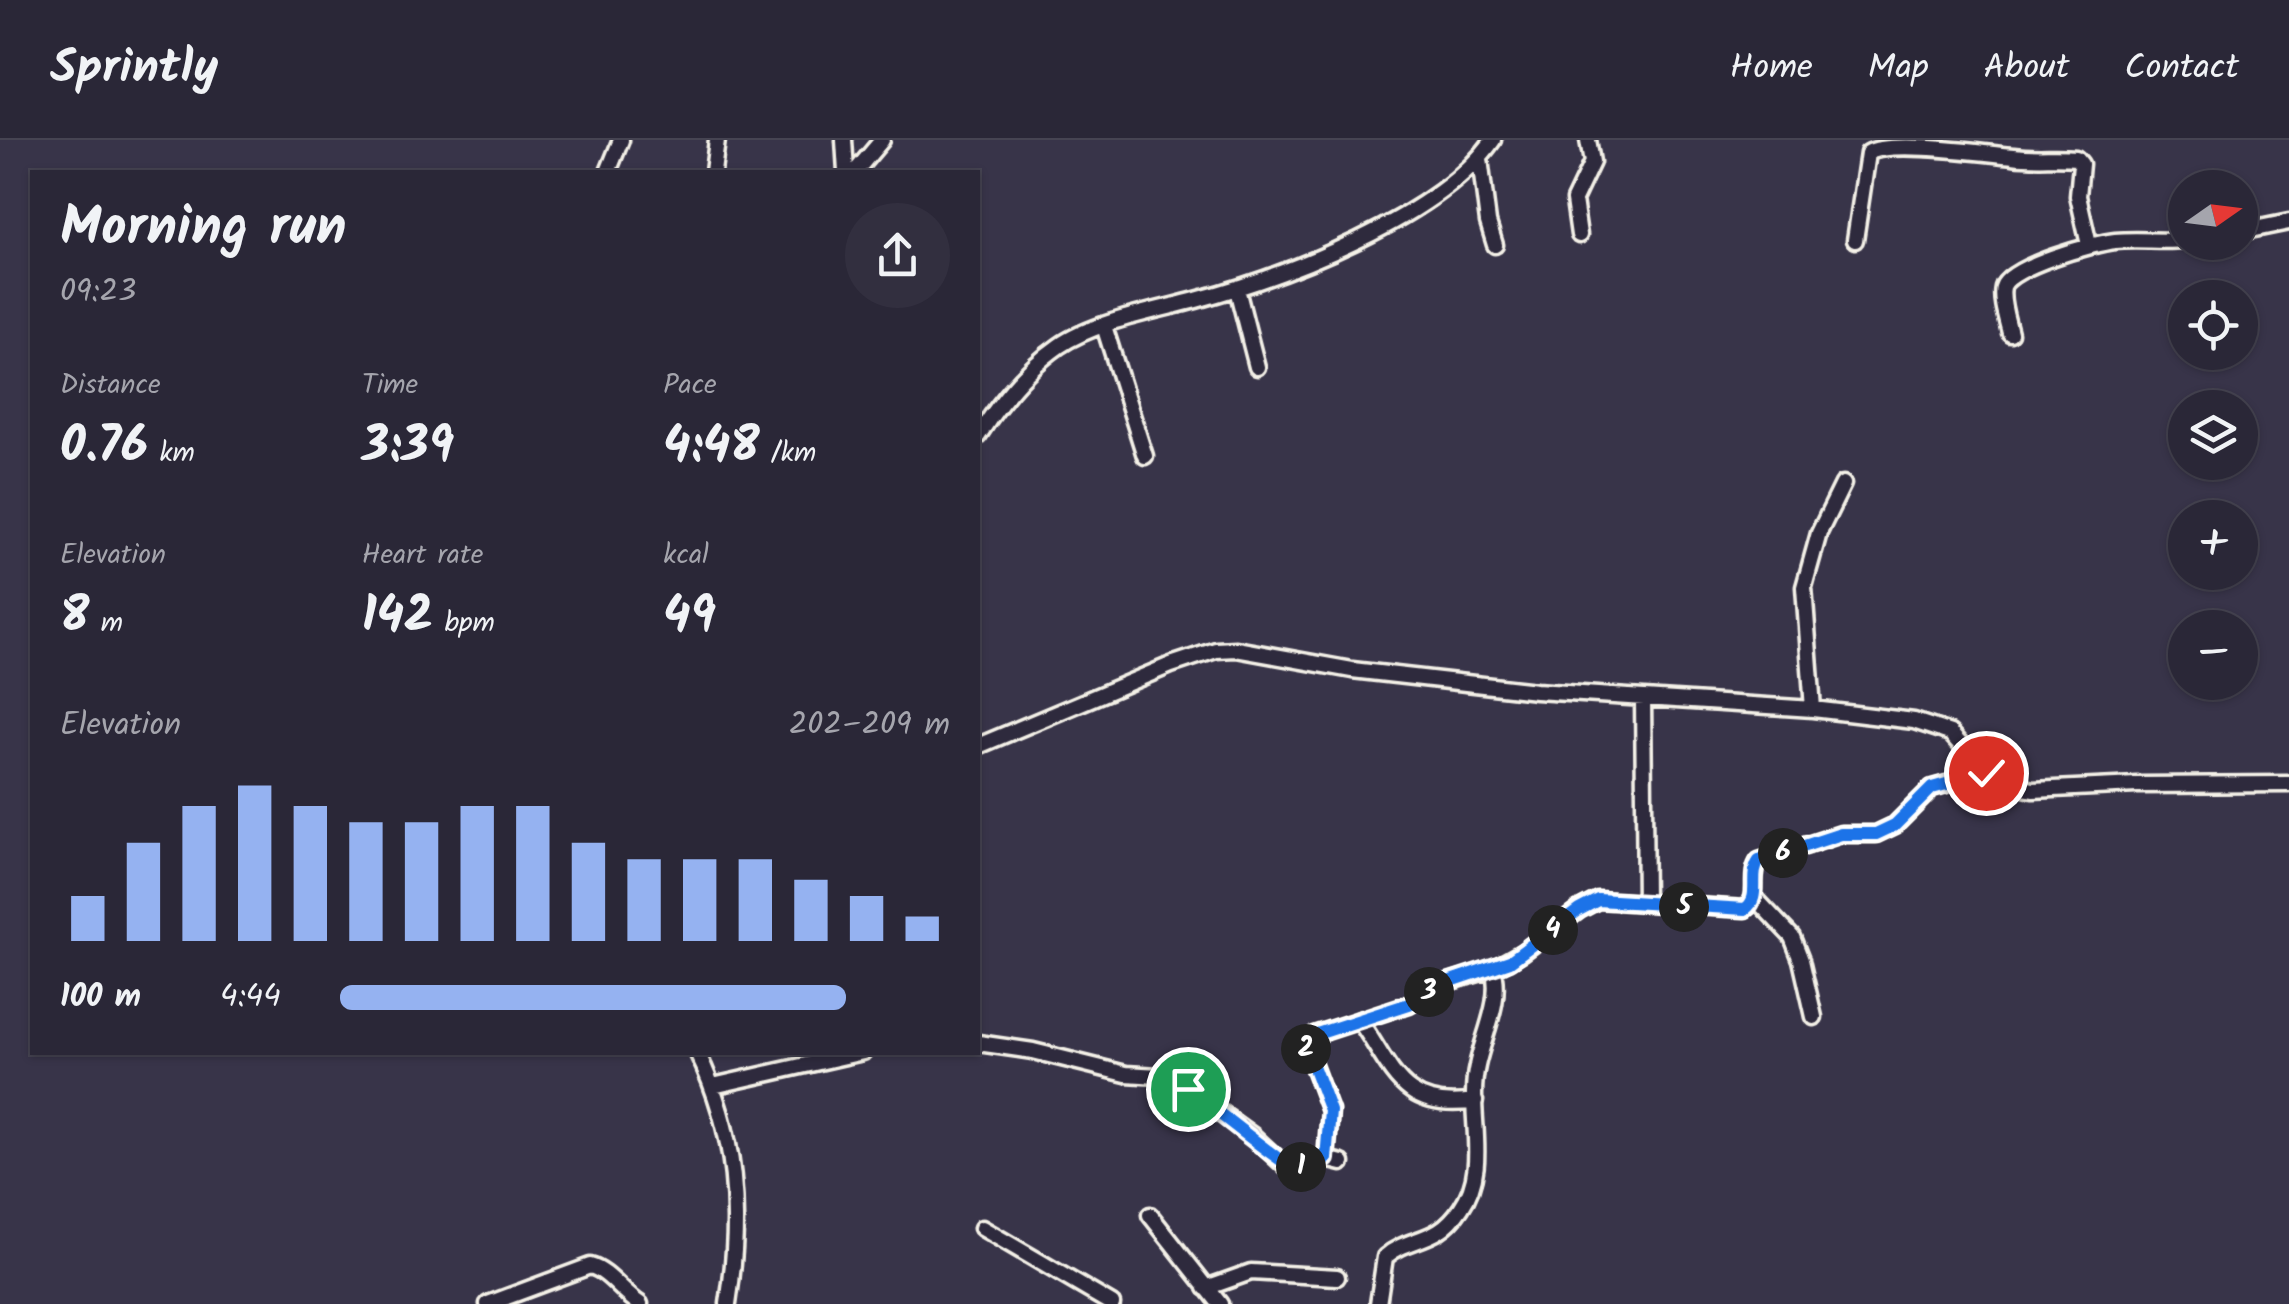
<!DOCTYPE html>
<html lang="en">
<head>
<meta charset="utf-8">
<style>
	body { margin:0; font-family:Kalam,sans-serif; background:#322f3f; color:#f1f3f6; height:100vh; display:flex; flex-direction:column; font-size:38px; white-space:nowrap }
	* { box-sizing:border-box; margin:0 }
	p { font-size:32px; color:#a5a5ad }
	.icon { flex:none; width:55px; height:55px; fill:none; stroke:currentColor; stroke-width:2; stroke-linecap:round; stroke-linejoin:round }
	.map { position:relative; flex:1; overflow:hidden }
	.details { position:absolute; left:30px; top:30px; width:950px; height:885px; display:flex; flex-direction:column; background:#2a2737; border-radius:0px; box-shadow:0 2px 8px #0004,0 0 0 2px #464452 }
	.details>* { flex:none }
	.needle { width:65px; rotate:76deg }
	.controls { position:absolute; left:2168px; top:30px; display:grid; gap:20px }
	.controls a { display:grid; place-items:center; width:90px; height:90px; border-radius:50%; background:#2a2737; box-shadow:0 2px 8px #0004,0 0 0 2px #464452; font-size:50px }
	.pin { position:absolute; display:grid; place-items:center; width:85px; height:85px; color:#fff; margin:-42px; border:5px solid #fff; border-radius:50%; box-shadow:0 2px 10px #0007 }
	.km { position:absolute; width:50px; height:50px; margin:-25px; border-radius:50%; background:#222; color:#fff; font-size:28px; line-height:50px; text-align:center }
	.round { display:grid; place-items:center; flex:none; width:105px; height:105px; border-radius:52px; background:#322f3f }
	.summary { display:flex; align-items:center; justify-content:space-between; height:170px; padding:0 30px }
	h1 { font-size:55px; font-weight:600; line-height:75px }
	.metrics { display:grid; grid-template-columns:repeat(3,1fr); gap:15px; height:170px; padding:10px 30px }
	.metrics div { display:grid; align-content:center }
	.metrics b { font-size:50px; font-weight:600 }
	.metrics small { font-size:28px; font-weight:400 }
	.metrics p { font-size:28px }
	.chart { height:280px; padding:20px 30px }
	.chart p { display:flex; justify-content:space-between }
	.chart svg { width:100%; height:180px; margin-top:10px; stroke:#95b2f1; stroke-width:6 }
	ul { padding:0 30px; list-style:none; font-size:32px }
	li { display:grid; grid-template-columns:160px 120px 1fr; align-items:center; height:75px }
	li i { height:25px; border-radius:12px; background:#95b2f1 }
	header { display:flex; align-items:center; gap:60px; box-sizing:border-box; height:140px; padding:0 50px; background:#2a2737; border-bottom:2px solid #464452 }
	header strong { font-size:48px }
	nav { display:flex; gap:55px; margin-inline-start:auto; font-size:35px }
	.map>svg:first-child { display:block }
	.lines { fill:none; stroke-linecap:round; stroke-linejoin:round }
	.minor-casing { stroke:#f4f1e8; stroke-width:21 }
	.minor { stroke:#2f2a3d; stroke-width:14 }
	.route-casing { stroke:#fff; stroke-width:20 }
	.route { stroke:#1a73e8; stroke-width:12 }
</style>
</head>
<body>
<header>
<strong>Sprintly</strong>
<nav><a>Home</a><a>Map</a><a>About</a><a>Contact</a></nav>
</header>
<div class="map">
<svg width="2289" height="1164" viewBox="0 0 2289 1164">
	<rect width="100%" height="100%" fill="#383449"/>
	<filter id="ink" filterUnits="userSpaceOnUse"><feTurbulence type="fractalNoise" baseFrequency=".01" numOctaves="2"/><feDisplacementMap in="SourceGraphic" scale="20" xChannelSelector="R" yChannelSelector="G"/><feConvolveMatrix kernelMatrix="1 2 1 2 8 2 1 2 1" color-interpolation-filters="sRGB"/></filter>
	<g filter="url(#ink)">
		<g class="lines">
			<!-- minor casing -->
			<g class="minor-casing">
				<path id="minor" d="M 844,0 L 846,32
					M 1480,19 L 1488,82 L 1495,105
					M 608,32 L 621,0
					M 713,32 L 717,0
					M 855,32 L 882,0
					M 2240,92 L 2289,82
					M 1579,95 L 1574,60 L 1592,22 L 1588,0
					M 1855,100 L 1868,13 C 1890,0 1982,13 2013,16 C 2034,19 2055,16 2076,18 L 2081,24 L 2078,56 L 2089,105
					M 1237,149 L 1257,227
					M 1104,186 L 1145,316
					M 2010,193 C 2007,180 2000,160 2003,147 C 2008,127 2095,103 2115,101 C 2138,99 2162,102 2185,100
					M 978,296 C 999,263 1026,229 1059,206 C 1093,182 1155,171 1196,160 C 1285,136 1439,78 1493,0
					M 1643,558 L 1645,762
					M 1813,569 L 1804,447 L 1819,393 L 1843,344
					M 978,606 L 1171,525 L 1216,510 L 1236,509 L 1352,530 L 1536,551 L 1813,569 L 1914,581 L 1950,593 L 1986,633 L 2007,644 L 2033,650 L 2137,645 L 2289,644
					M 1754,757 L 1792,797 L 1801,820 L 1814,877
					M 1359,880 C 1392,927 1401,973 1475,961
					M 978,903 L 1033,911 L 1126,934 L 1159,936 L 1188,949 L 1253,996 L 1285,1026 L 1295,1028 L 1326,1019 L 1342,1023
					M 697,912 C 737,994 742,1075 728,1164
					M 713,946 L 863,912
					M 1326,1019 L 1330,971 L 1306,907 L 1314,895 L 1409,864 L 1445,843 L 1493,829 L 1523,812 L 1579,770 L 1598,760 L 1745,769 C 1762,757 1748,737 1759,721 L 1841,694 L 1876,694 L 1895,685 L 1932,648 L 1986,633
					M 1150,1075 L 1220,1164
					M 982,1088 L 1112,1164
					M 1206,1148 L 1251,1132 L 1337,1137
					M 488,1164 L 590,1126 C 609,1131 622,1153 640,1164
					M 1378,1164 L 1385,1117 C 1410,1095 1437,1105 1461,1068 C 1491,1025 1466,973 1477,926 C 1483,896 1503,858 1493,829"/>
			</g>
			<!-- minor -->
			<use href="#minor" class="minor"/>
		</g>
	</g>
	<g class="lines" filter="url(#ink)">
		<!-- route casing -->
		<g class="route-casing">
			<path id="route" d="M 1188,949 C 1202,959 1288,1029 1295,1028 C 1306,1028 1316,1021 1326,1019 L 1330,971 L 1306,907 L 1314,895 L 1409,864 L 1445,843 L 1510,821 L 1579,770 L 1598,760 L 1745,769 C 1762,757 1748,737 1759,721 L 1841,694 L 1876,694 L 1895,685 L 1932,648 L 1986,633"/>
		</g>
		<!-- route -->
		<use href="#route" class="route"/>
	</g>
</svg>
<div class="controls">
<a><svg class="needle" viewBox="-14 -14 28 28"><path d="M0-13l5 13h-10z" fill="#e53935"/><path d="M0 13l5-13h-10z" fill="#a5a5ad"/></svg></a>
<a><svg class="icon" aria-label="locate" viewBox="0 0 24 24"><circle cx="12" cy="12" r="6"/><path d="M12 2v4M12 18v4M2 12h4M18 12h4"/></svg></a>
<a><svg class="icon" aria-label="layers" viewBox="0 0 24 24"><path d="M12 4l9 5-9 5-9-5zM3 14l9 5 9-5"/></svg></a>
<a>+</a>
<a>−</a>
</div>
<div class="pin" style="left:1188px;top:949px;background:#1e9e55"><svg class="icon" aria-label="arrive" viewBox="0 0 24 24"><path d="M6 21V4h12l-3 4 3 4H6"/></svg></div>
<div class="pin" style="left:1986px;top:633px;background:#d93025"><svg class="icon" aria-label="check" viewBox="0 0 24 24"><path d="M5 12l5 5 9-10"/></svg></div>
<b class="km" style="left:1301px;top:1027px">1</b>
<b class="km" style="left:1306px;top:909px">2</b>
<b class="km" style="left:1429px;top:852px">3</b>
<b class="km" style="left:1553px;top:790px">4</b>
<b class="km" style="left:1684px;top:767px">5</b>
<b class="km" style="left:1783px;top:713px">6</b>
<section class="details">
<div class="summary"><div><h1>Morning run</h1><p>09:23</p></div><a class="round"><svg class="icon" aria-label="share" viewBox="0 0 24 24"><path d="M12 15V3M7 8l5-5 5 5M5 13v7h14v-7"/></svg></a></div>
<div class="metrics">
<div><p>Distance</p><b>0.76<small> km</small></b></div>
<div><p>Time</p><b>3:39</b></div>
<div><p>Pace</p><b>4:48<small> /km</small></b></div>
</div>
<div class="metrics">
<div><p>Elevation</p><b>8<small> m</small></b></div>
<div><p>Heart rate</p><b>142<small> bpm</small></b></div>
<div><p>kcal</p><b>49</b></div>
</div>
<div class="chart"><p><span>Elevation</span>202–209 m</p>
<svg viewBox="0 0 160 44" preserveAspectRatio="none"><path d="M5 44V33M15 44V20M25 44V11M35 44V6M45 44V11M55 44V15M65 44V15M75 44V11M85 44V11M95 44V20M105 44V24M115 44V24M125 44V24M135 44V29M145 44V33M155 44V38"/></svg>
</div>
<ul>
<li><b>100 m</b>4:44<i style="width:83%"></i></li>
</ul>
</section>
</div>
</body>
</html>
